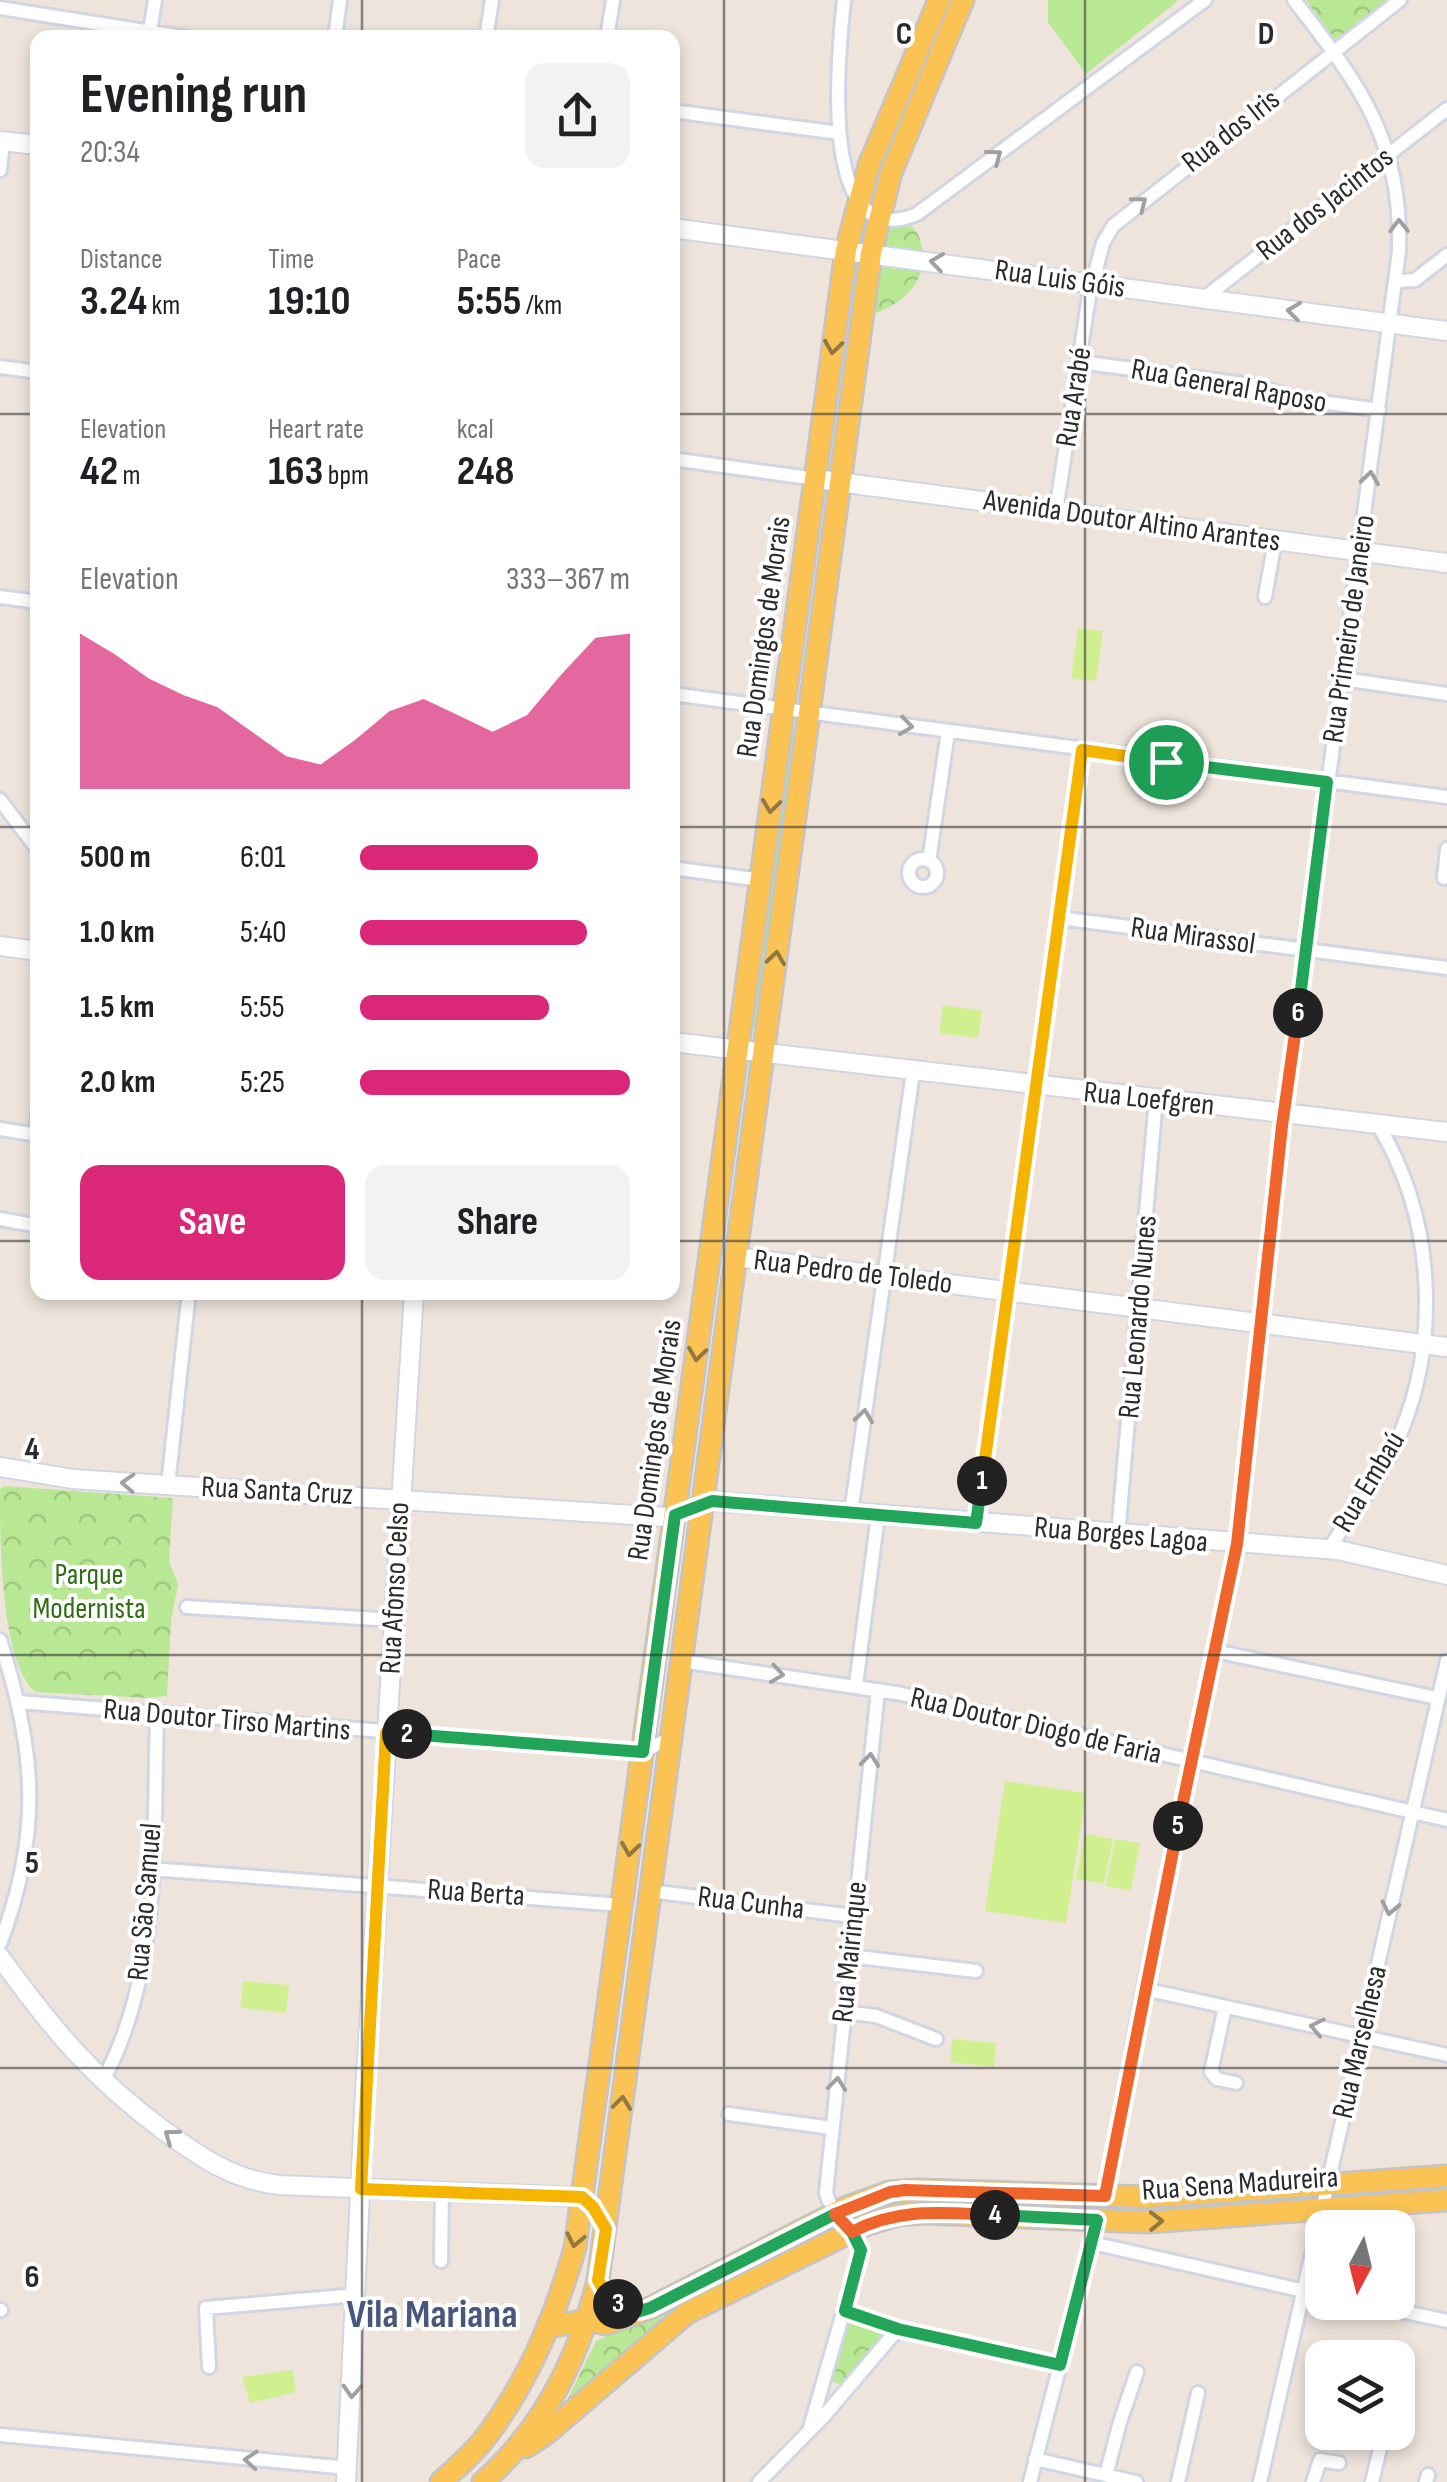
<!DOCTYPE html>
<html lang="en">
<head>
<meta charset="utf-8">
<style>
	body { margin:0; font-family:"Sofia Sans Condensed",sans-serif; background:#f2f2f2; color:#202124; height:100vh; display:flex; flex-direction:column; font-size:38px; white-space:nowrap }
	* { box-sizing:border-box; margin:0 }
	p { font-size:32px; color:#757577 }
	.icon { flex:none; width:55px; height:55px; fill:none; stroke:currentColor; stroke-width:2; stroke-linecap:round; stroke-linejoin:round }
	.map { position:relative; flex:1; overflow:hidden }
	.drawer { position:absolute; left:30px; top:30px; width:650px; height:1270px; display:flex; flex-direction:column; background:#fff; border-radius:20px; box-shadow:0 5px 15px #0003 }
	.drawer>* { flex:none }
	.needle { width:65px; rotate:187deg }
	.tools { position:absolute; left:1305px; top:2210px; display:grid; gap:20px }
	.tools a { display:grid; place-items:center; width:110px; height:110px; border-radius:20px; background:#fff; box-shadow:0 5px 15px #0003; font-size:50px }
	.pin { position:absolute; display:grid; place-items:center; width:85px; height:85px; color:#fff; margin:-42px; border:5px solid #fff; border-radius:50%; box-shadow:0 2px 10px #0007 }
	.km { position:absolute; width:50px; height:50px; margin:-25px; border-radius:50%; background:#222; color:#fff; font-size:28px; line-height:50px; text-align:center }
	.round { display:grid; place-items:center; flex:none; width:105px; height:105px; border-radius:20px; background:#f2f2f2 }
	.overview { display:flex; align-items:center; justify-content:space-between; height:170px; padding:0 50px }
	h1 { font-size:55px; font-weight:700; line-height:75px }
	.metrics { display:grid; grid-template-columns:repeat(3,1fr); gap:15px; height:170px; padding:10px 50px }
	.metrics div { display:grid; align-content:center }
	.metrics b { font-size:42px; font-weight:700 }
	.metrics small { font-size:28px; font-weight:400 }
	.metrics p { font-size:28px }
	.chart { height:280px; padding:20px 50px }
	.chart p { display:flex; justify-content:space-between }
	.chart svg { width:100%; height:180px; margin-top:10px; fill:#db2777; opacity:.7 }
	.action { display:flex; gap:20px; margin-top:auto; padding:20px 50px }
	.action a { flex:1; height:115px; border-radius:20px; background:#db2777; color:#fff; font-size:40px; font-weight:700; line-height:115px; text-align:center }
	.action a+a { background:#f2f2f2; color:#202124 }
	ul { padding:0 50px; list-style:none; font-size:32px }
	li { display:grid; grid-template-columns:160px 120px 1fr; align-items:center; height:75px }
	li i { height:25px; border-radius:12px; background:#db2777 }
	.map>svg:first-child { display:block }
	.forest { fill:url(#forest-crowns) }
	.garden { fill:#b9e894 }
	.pitch { fill:#d0f08f }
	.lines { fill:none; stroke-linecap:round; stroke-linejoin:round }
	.street-casing { stroke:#d1d6e4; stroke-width:18 }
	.secondary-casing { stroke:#d1d6e4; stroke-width:22 }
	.primary-casing { stroke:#c4c4c4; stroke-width:25 }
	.street { stroke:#fff; stroke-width:12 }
	.secondary { stroke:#fff; stroke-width:18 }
	.primary { stroke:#fac354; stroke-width:20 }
	.oneway { stroke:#a0a0a0 }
	.oneway2 { stroke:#927740 }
	.split-1-casing { stroke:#fff; stroke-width:20 }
	.split-2-casing { stroke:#fff; stroke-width:20 }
	.split-3-casing { stroke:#fff; stroke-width:20 }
	.split-4-casing { stroke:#fff; stroke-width:20 }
	.split-5-casing { stroke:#fff; stroke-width:20 }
	.split-6-casing { stroke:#fff; stroke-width:20 }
	.split-7-casing { stroke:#fff; stroke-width:20 }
	.split-1 { stroke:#f5b400; stroke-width:12 }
	.split-2 { stroke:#22a559; stroke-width:12 }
	.split-3 { stroke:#f5b400; stroke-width:12 }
	.split-4 { stroke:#22a559; stroke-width:12 }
	.split-5 { stroke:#f0652b; stroke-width:12 }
	.split-6 { stroke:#f0652b; stroke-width:12 }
	.split-7 { stroke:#22a559; stroke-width:12 }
	.grid { fill:none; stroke:#2b2b2b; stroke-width:2.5; stroke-opacity:0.55 }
	.labels { text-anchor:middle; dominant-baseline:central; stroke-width:8; stroke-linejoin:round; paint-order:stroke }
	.street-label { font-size:30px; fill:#2b2b2b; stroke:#fff }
	.park-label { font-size:30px; fill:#306d15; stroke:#fff }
	.district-label { font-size:40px; font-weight:bold; fill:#48577e; stroke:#fff }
	.grid-label { font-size:32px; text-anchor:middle; font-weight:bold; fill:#2b2b2b; stroke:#fff; stroke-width:8; stroke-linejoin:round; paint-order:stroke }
</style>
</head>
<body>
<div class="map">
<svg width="1447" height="2482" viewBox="0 0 1447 2482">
	<defs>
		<pattern id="forest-crowns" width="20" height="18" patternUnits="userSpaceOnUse" patternTransform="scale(2.5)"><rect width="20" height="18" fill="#b9e894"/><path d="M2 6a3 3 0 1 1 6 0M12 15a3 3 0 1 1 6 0" fill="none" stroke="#9fc780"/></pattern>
	</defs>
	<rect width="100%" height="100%" fill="#eee4dc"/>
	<!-- forest -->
	<path class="forest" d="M 1306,0 L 1392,0 L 1335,40 Z
		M 882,222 C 891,223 905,221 912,227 C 918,231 921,241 922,248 C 930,281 899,308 869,315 Z
		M 4,1486 L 173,1498 L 169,1562 L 178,1584 L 171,1621 L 167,1696 L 146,1698 L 36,1692 C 0,1665 0,1536 0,1490 Z
		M 671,2310 L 559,2417 L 596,2341 Z
		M 848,2320 L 891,2331 L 847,2386 L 833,2382 C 827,2361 834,2337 848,2320 Z"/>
	<!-- garden -->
	<path class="garden" d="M 1048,0 L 1179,0 L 1086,74 L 1048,22 Z
		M 792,731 L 796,731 L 756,1028 L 752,1027 Z"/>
	<!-- pitch -->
	<path class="pitch" d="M 1078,628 L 1103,631 L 1096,681 L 1071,678 Z
		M 943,1005 L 982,1011 L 978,1038 L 939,1033 Z
		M 1005,1781 L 1086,1793 L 1066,1923 L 985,1911 Z
		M 1085,1834 L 1113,1839 L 1104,1884 L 1076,1879 Z
		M 1115,1839 L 1140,1843 L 1131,1890 L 1106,1886 Z
		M 243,1981 L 289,1985 L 286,2013 L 241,2008 Z
		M 952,2039 L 996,2043 L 994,2067 L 950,2062 Z
		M 293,2370 L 296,2392 L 250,2403 L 242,2377 Z"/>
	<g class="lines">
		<!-- street casing -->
		<g class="street-casing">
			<path id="street" d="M 844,0 C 839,47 815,257 917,214 L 1205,0
				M 0,8 L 189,38
				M 149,37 L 155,0
				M 335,38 L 340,0
				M 486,38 L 492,0
				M 607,38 L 613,0
				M 672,111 L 839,133
				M 0,170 L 3,141
				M 1396,281 L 1415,280 L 1447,255
				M 1203,299 L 1447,109
				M 1080,362 L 1250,385 L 1300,399 L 1379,410
				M 0,367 L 38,372
				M 672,459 L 816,479
				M 1056,511 L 1089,296 L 1103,243 L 1113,226 L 1400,0
				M 0,597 L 38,602
				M 1265,597 L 1275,540
				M 1343,679 L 1447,694
				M 672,694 L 1447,797
				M 0,800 L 38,850
				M909 873a14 14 0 1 1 28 0a14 14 0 1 1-28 0Z
				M 929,861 L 948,732
				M 672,868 L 761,880
				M 1444,878 L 1447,849
				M 1059,918 L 1447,968
				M 0,1129 L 38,1135
				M 35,1135 L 38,1114
				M 0,1219 L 38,1226
				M 168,1485 L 189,1292
				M 851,1513 L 913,1072
				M 976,1523 L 1082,750
				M 1118,1535 L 1156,1099
				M 1328,1550 C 1349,1518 1373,1488 1391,1454 C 1442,1352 1437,1222 1378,1125
				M 187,1607 L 393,1620
				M 0,1640 C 36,1751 42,1833 0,1944
				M 1215,1651 L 1437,1698
				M 681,1661 L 902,1694 L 1447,1820
				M 856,1685 L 878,1515
				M 19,1702 L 643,1752 L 670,1738
				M 151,1869 L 622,1905
				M 649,1891 L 853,1916
				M 849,1956 L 976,1971
				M 1144,1989 L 1447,2055
				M 1225,2007 L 1211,2072 L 1217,2079 L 1236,2083
				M 844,2012 L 876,2016 L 936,2039
				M 102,2082 C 162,1975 153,1835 157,1715
				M 729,2114 L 832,2128
				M 1105,2196 L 1140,2007 L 1237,1544 L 1284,1114 L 1399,251 C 1402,139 1359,84 1294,0
				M 1092,2243 L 1322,2295
				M 441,2261 L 442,2191
				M 1358,2302 L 1447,2321
				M 0,2310 L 1,2310
				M 845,2311 L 898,2329 L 1061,2365
				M 209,2367 L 206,2308 L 357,2295
				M 810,2428 L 861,2250 C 856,2228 832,2216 826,2193 L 878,1690
				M 0,2435 L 348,2468
				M 1035,2459 L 1136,2482
				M 1106,2475 L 1120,2422 L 1137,2372
				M 759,2482 L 824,2416 L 898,2329
				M 1030,2482 L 1097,2220
				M 1178,2482 L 1198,2393
				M 1260,2482 L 1447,1661
				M 1313,2482 L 1320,2460 L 1339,2463
				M 1372,2482 L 1384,2432
				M 1426,2482 L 1428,2475"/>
		</g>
		<!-- secondary casing -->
		<g class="secondary-casing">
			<path id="secondary" d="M 0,141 L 38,145
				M 672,228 L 1447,331
				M 816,479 L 1447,563
				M 0,946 L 38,951
				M 672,1042 L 1447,1132
				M 736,1257 L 1447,1347
				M 0,1467 L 73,1479 L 665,1517 L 712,1501 L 1338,1550 L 1447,1575
				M 0,1957 C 51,2028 92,2077 163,2130 C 200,2157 233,2180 279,2185 L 582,2197
				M 346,2482 L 365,2092 L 414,1292"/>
		</g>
		<!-- primary casing -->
		<g class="primary-casing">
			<path id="primary" d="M 598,2280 L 608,2297 L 640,2311
				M 549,2327 L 587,2320 L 606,2324 L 650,2308 L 847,2207 L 889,2192 L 918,2190 L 1148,2197 L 1447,2176
				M 526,2447 L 547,2433 L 687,2313 L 865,2225 L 897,2215 L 925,2213 L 1148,2222 L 1447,2200
				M 441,2482 C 456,2468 473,2454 485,2438 C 529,2381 555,2316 575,2248 L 846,250 L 869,165 L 939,0
				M 483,2482 C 544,2428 578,2359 598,2280 L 871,253 L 891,173 L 963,0"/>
		</g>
		<!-- street -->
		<use href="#street" class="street"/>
		<!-- secondary -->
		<use href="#secondary" class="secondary"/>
		<!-- primary -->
		<use href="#primary" class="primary"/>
	</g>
	<!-- one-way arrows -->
	<defs><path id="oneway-chevron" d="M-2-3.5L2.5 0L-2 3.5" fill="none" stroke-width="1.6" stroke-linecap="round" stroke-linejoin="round" transform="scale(2.5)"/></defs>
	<g class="oneway">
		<use href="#oneway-chevron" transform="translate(995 156) rotate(-37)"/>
		<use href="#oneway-chevron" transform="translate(1140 203) rotate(-38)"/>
		<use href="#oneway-chevron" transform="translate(1399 226) rotate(-91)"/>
		<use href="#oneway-chevron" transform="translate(937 262) rotate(-172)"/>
		<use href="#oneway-chevron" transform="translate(1294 311) rotate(-173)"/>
		<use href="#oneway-chevron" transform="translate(1370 478) rotate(-82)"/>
		<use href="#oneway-chevron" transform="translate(906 726) rotate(8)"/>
		<use href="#oneway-chevron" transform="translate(864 1416) rotate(-82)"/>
		<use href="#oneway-chevron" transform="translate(128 1483) rotate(-177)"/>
		<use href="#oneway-chevron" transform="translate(777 1674) rotate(8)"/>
		<use href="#oneway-chevron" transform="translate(870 1760) rotate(-84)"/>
		<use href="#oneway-chevron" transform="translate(1390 1908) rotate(102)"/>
		<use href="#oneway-chevron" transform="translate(1317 2027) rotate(-168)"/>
		<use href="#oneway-chevron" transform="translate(837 2084) rotate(-84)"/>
		<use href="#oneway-chevron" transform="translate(171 2136) rotate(-144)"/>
		<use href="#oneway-chevron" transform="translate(352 2391) rotate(93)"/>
		<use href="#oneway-chevron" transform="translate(251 2460) rotate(-175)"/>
	</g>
	<g class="oneway2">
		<use href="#oneway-chevron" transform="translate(833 347) rotate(98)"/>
		<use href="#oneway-chevron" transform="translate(771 806) rotate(97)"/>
		<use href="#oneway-chevron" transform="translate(776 958) rotate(-82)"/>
		<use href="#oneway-chevron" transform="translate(697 1354) rotate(98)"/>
		<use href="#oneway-chevron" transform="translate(630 1849) rotate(98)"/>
		<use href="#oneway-chevron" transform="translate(622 2103) rotate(-83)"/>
		<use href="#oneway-chevron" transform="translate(1156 2221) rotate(-1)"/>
		<use href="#oneway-chevron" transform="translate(575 2240) rotate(102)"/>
	</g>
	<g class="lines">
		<!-- split-1 casing -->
		<g class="split-1-casing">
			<path id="split-1" d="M 982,1481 L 1082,750 L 1166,762"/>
		</g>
		<!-- split-2 casing -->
		<g class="split-2-casing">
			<path id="split-2" d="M 407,1734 L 643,1752 L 675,1515 L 712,1501 L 976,1523 L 982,1481"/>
		</g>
		<!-- split-3 casing -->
		<g class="split-3-casing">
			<path id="split-3" d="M 407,1734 L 386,1733 L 361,2189 L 582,2197 L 593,2207 L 606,2229 L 598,2280 L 608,2298 L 618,2304"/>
		</g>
		<!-- split-4 casing -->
		<g class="split-4-casing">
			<path id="split-4" d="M 618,2304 L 640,2311 L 650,2308 L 835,2214 L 852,2232 L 861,2250 L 845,2311 L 898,2329 L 1060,2365 L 1097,2220 L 995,2215"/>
		</g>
		<!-- split-5 casing -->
		<g class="split-5-casing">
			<path id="split-5" d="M 995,2215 C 945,2213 898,2207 852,2232 L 835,2214 L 890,2192 L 905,2190 L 1105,2196 L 1178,1826"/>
		</g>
		<!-- split-6 casing -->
		<g class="split-6-casing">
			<path id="split-6" d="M 1178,1826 L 1237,1544 L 1282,1126 L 1298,1013"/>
		</g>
		<!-- split-7 casing -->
		<g class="split-7-casing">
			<path id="split-7" d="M 1166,762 L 1327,782 L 1298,1013"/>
		</g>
		<!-- split-1 -->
		<use href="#split-1" class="split-1"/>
		<!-- split-2 -->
		<use href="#split-2" class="split-2"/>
		<!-- split-3 -->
		<use href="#split-3" class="split-3"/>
		<!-- split-4 -->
		<use href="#split-4" class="split-4"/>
		<!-- split-5 -->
		<use href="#split-5" class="split-5"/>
		<!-- split-6 -->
		<use href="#split-6" class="split-6"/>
		<!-- split-7 -->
		<use href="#split-7" class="split-7"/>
	</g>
	<!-- grid -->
	<path class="grid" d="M 362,0 L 362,38M 724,0 L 724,2482M 1085,0 L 1085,2482M 0,414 L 38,414M 672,414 L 1447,414M 0,827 L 38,827M 672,827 L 1447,827M 0,1241 L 38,1241M 672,1241 L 1447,1241M 362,1292 L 362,2482M 0,1655 L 1447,1655M 0,2068 L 1447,2068"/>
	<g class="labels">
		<!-- street labels -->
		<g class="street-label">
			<text transform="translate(1231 131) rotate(-38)">Rua dos Iris</text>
			<text transform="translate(1325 204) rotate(-38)">Rua dos Jacintos</text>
			<text transform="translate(1060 279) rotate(8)">Rua Luis Góis</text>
			<text transform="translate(1229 386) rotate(10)">Rua General Raposo</text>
			<text transform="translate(1074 397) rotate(-81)">Rua Arabé</text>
			<text transform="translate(1132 521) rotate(8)">Avenida Doutor Altino Arantes</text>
			<text transform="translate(1349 629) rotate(-82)">Rua Primeiro de Janeiro</text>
			<text transform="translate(764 637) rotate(-82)">Rua Domingos de Morais</text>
			<text transform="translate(1193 936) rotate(8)">Rua Mirassol</text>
			<text transform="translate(1149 1099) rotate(6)">Rua Loefgren</text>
			<text transform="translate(853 1272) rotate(7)">Rua Pedro de Toledo</text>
			<text transform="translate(1138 1317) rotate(-85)">Rua Leonardo Nunes</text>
			<text transform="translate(655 1440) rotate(-82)">Rua Domingos de Morais</text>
			<text transform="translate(1369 1482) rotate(-59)">Rua Embaú</text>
			<text transform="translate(277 1491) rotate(3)">Rua Santa Cruz</text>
			<text transform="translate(1121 1535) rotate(5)">Rua Borges Lagoa</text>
			<text transform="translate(395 1588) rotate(-87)">Rua Afonso Celso</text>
			<text transform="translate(227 1720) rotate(5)">Rua Doutor Tirso Martins</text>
			<text transform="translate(1036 1726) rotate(13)">Rua Doutor Diogo de Faria</text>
			<text transform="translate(476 1893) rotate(4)">Rua Berta</text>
			<text transform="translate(145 1902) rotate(-85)">Rua São Samuel</text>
			<text transform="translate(751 1903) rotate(7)">Rua Cunha</text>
			<text transform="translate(850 1952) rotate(-84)">Rua Mairinque</text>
			<text transform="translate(1360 2042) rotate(-77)">Rua Marselhesa</text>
			<text transform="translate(1240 2184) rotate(-4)">Rua Sena Madureira</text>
		</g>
		<!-- park labels -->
		<g class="park-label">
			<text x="89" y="1575">Parque<tspan x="89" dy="34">Modernista</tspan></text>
		</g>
		<!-- district labels -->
		<g class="district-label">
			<text x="432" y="2315">Vila Mariana</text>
		</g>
	</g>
	<g class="grid-label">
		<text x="904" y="44">C</text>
		<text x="1266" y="44">D</text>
		<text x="32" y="1459">4</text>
		<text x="32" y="1873">5</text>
		<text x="32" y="2287">6</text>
	</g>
</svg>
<div class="tools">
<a><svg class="needle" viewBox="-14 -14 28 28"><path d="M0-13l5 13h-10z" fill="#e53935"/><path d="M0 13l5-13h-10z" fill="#757577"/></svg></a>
<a><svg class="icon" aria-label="layers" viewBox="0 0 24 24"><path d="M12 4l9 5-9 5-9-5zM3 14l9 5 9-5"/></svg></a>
</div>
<div class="pin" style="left:1166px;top:762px;background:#1e9e55"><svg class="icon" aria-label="arrive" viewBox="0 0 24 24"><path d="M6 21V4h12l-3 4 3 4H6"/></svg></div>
<b class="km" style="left:982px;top:1481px">1</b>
<b class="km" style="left:407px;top:1734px">2</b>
<b class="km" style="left:618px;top:2304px">3</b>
<b class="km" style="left:995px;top:2215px">4</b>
<b class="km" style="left:1178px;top:1826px">5</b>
<b class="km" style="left:1298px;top:1013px">6</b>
<section class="drawer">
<div class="overview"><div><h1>Evening run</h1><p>20:34</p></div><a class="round"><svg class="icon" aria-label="share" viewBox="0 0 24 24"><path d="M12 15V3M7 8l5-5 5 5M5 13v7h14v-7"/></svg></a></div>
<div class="metrics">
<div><p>Distance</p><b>3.24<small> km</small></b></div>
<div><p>Time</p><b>19:10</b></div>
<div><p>Pace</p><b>5:55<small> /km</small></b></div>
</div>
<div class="metrics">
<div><p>Elevation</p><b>42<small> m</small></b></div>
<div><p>Heart rate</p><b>163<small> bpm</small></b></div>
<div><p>kcal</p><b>248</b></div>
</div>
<div class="chart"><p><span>Elevation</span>333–367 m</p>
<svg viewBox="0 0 160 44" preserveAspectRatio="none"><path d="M0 44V6L10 11L20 17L30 21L40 24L50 30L60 36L70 38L80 32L90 25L100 22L110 26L120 30L130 26L140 16L150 7L160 6V44z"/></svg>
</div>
<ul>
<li><b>500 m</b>6:01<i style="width:66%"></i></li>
<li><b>1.0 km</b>5:40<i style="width:84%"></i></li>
<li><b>1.5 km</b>5:55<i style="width:70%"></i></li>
<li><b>2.0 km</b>5:25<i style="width:100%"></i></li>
</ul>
<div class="action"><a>Save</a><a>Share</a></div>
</section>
</div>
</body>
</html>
